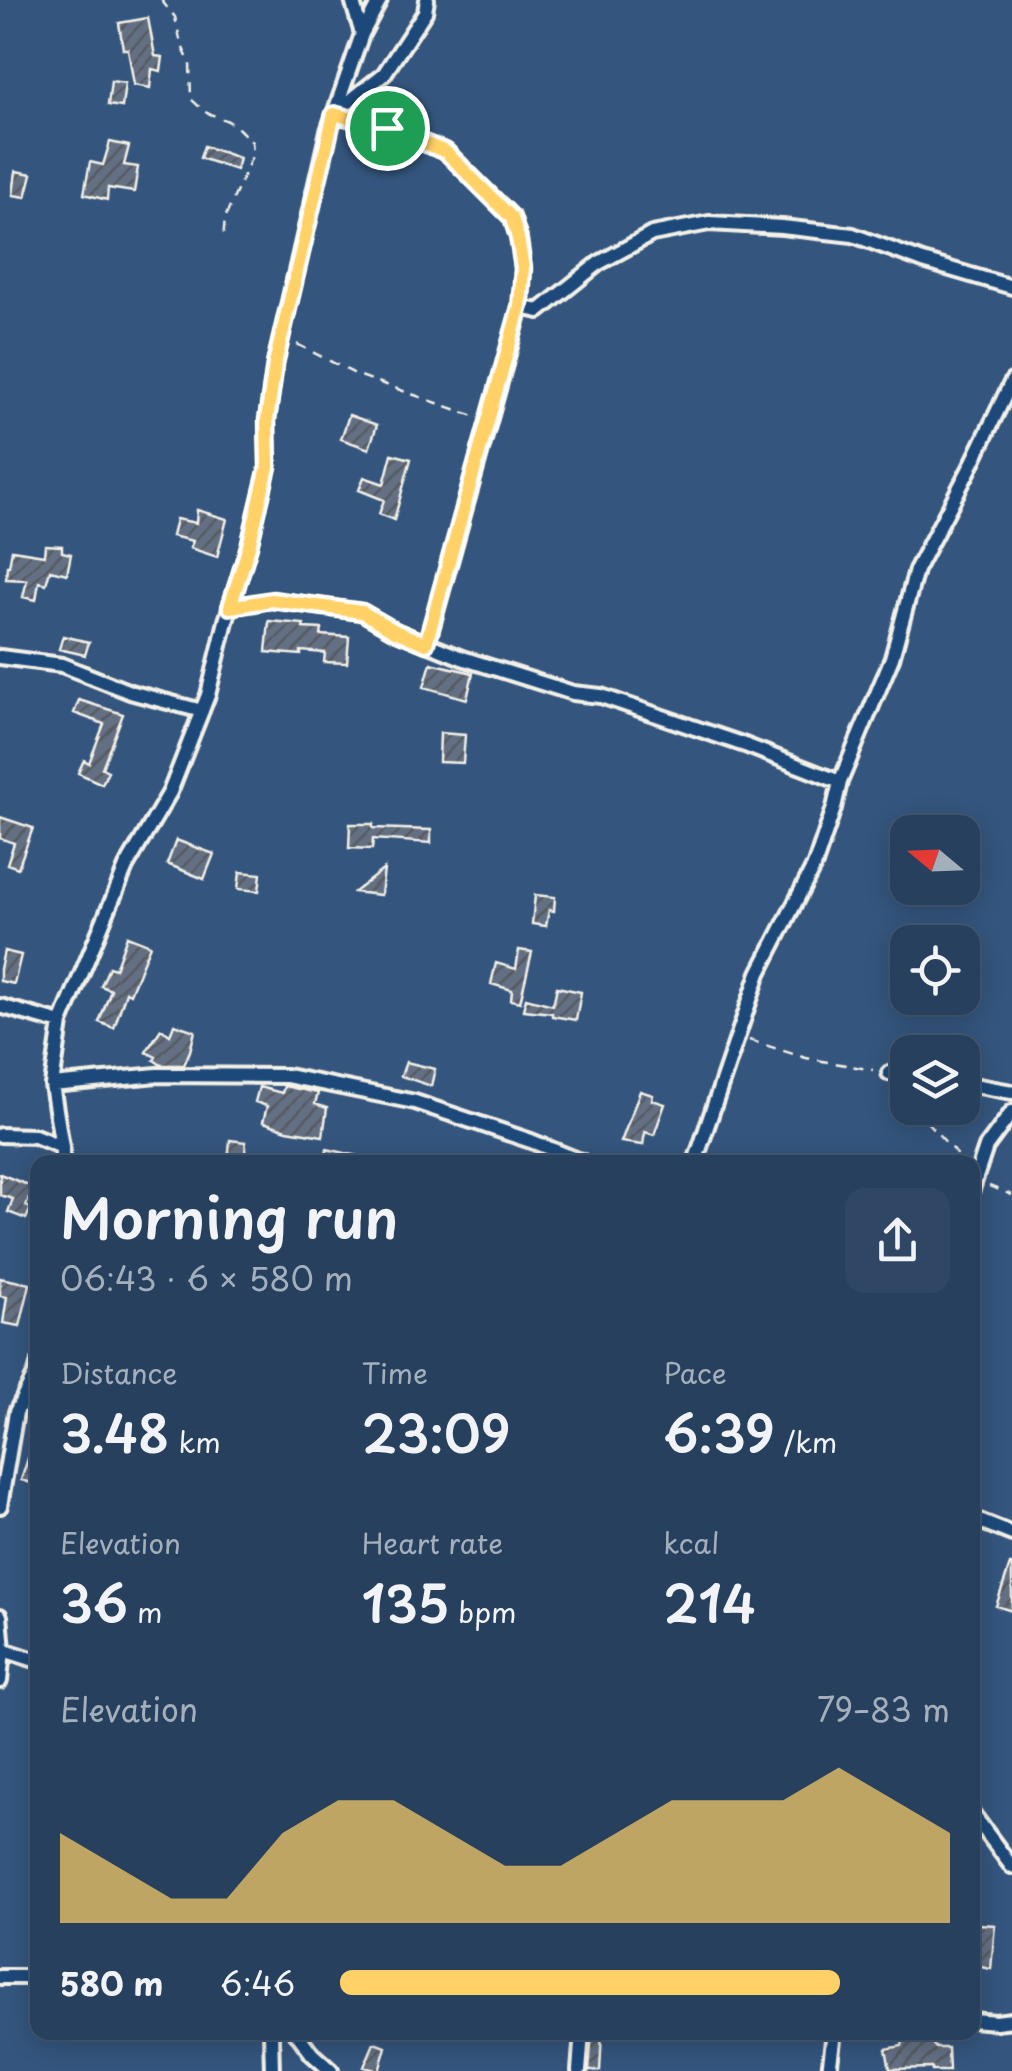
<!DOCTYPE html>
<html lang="en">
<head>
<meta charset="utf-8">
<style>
	body { margin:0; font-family:"Playpen Sans",sans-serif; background:#2f4764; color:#f1f3f6; height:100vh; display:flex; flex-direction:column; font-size:38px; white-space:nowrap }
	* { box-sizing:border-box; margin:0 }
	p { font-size:32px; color:#a4afbc }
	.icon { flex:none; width:55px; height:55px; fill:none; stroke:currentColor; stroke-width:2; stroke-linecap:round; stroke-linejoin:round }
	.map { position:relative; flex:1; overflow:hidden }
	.drawer { position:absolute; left:30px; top:1155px; width:950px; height:885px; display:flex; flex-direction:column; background:#27405e; border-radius:20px; box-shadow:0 5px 25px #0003,0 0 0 2px #435973 }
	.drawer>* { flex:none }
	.needle { width:65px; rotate:289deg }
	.tools { position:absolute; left:890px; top:815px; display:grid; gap:20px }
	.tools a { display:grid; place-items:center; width:90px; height:90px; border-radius:20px; background:#27405e; box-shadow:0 5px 25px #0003,0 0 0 2px #435973; font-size:50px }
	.pin { position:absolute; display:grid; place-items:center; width:85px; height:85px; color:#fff; margin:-42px; border:5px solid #fff; border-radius:50%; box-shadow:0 2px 10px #0007 }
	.round { display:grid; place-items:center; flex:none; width:105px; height:105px; border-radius:20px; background:#2f4764 }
	.head { display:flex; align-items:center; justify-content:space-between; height:170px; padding:0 30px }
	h1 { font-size:55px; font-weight:600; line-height:75px }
	.figures { display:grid; grid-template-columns:repeat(3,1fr); gap:15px; height:170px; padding:10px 30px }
	.figures div { display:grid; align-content:center }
	.figures b { font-size:50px; font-weight:600 }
	.figures small { font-size:28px; font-weight:400 }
	.figures p { font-size:28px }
	.chart { height:280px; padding:20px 30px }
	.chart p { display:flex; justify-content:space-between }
	.chart svg { width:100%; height:180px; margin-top:10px; fill:#ffd166; opacity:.7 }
	ul { padding:0 30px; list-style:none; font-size:32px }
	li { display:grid; grid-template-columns:160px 120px 1fr; align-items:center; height:75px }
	li i { height:25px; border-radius:12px; background:#ffd166 }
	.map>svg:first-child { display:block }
	.building { fill:url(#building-hatch); stroke:#f4f1e8; stroke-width:2.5 }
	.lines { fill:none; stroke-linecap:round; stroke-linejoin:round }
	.minor-casing { stroke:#f4f1e8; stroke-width:20 }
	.path { stroke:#f4f1e8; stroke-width:2.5; stroke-dasharray:10 8; stroke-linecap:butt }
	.minor { stroke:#1f4a7a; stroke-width:12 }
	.route-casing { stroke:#fff; stroke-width:20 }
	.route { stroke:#ffd166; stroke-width:12 }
</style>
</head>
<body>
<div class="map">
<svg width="1012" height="2071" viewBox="0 0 1012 2071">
	<defs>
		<pattern id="building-hatch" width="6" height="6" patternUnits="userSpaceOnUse" patternTransform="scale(2.5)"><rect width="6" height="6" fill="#646f83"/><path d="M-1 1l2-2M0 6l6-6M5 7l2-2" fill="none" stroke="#555a61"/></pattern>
	</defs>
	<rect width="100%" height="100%" fill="#34557d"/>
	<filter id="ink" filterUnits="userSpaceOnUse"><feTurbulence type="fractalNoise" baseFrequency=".01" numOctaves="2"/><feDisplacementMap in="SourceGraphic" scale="20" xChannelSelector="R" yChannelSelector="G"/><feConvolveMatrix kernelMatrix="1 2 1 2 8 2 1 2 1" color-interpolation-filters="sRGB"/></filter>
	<g filter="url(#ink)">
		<!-- building -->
		<path class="building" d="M 148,18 L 155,56 L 163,57 L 161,71 L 152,69 L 150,88 L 134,85 L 128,49 L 123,49 L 119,23 Z
			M 111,81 L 125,83 L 122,107 L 108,105 Z
			M 110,142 L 129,146 L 124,165 L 138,167 L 134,192 L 108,188 L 107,200 L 84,194 L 90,162 L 103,165 Z
			M 204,146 L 239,158 L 236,170 L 200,158 Z
			M 16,171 L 32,174 L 26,197 L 13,195 Z
			M 349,415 L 377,425 L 369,449 L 341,439 Z
			M 392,454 L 411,459 L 394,520 L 379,514 L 384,500 L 359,490 L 364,477 L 384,484 Z
			M 197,510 L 227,519 L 217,557 L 190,548 L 193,541 L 172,536 L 176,519 L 196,523 Z
			M 45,545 L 62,546 L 62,552 L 71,554 L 67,574 L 50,570 L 46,584 L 39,582 L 36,600 L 23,597 L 27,580 L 6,579 L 7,566 L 9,566 L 12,550 L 44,555 Z
			M 269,621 L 304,624 L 303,628 L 322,629 L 321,635 L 349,637 L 347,663 L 324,662 L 325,653 L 301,651 L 301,655 L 266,652 Z
			M 63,636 L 89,642 L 85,655 L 59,649 Z
			M 431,663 L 473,673 L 467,699 L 424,687 Z
			M 79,700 L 123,714 L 102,768 L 108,771 L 102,784 L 78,773 L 84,760 L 89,763 L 104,724 L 74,713 Z
			M 440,733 L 465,735 L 463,763 L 439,762 Z
			M 0,817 L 33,828 L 18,868 L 7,864 L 14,843 L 0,838 Z
			M 350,824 L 373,824 L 373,828 L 431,830 L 431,843 L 373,839 L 372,849 L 349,848 Z
			M 176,840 L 214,854 L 204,879 L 167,864 Z
			M 384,869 L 381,895 L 354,892 Z
			M 240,872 L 261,874 L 259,891 L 238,889 Z
			M 535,895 L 555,897 L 554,911 L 549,910 L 546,926 L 532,924 Z
			M 127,936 L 150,945 L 130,994 L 126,992 L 114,1028 L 99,1022 L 111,990 L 101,986 L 109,967 L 115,969 Z
			M 519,950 L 532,952 L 520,1002 L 511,1000 L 512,990 L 491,984 L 496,963 L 516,969 Z
			M 4,951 L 21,955 L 14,984 L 0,981 L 0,969 Z
			M 557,987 L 581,992 L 576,1020 L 552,1016 L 552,1013 L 523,1010 L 526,998 L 553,1005 Z
			M 174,1024 L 195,1031 L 190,1051 L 184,1065 L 161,1065 L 154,1060 L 156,1057 L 146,1052 L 161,1029 L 170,1035 Z
			M 406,1062 L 435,1069 L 431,1086 L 401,1076 Z
			M 284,1086 L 318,1093 L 315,1104 L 327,1108 L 323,1136 L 287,1130 L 263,1122 L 267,1106 L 255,1102 L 259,1087 L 282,1093 Z
			M 640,1091 L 653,1095 L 652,1100 L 665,1104 L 654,1135 L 645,1132 L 643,1145 L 621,1142 Z
			M 230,1140 L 246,1142 L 244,1162 L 228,1162 Z
			M 327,1149 L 363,1157 L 363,1162 L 325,1162 Z
			M 0,1174 L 33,1187 L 26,1206 L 31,1208 L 26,1219 L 8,1212 L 13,1199 L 0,1195 Z
			M 0,1278 L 30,1284 L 20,1326 L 3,1323 L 7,1297 L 0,1296 Z
			M 35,1437 L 38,1437 L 38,1474 L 34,1484 L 21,1480 Z
			M 1010,1565 L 1012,1565 L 1012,1611 L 996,1606 Z
			M 978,1924 L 995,1925 L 991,1969 L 975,1966 Z
			M 592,2032 L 602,2032 L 600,2071 L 589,2071 Z
			M 905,2033 L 927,2038 L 936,2048 L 948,2048 L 949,2071 L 932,2071 L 932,2068 L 890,2069 L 886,2049 L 902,2046 Z
			M 374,2043 L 386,2047 L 379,2071 L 364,2067 Z"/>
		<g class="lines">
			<!-- minor casing -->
			<g class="minor-casing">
				<path id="minor" d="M 352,0 L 362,34
					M 336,112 L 384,74 L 425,12 L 427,0
					M 334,114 L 387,128 L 447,152 L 512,217 L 519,238 L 523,268 L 521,307 L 427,644
					M 521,307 L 539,311 L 599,263 L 652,234 L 709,223 L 782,227 L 853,235 L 923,261 L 1012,287
					M 230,607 L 272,600 L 362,612 L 395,631 L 462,658 L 573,693 L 601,696 L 745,745 L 840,782
					M 0,657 L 62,665 L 130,692 L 202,711
					M 0,1006 L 61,1023
					M 889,1073 L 908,1076
					M 962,1083 L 1012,1092
					M 52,1085 L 157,1075 L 287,1076 L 415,1102 L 531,1141 L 583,1162
					M 0,1135 L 35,1136 L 62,1147
					M 62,1162 L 62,1147 L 52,1085 L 61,1023 L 126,867 L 170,792 L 208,695 L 226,621 L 249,546 L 268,467 L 267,420 L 275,364 L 328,131 L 362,34 L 380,0
					M 695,1162 L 759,973 L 815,864 L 834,808 L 840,782 L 892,658 L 916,570 L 969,470 L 1012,381
					M 972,1189 L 986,1147 L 1012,1112
					M 0,1506 L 16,1412 L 36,1373 L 38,1365
					M 972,1518 L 1012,1534
					M 0,1616 L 3,1650 L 0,1681
					M 0,1649 L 38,1661
					M 972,1813 L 1012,1867
					M 0,1977 L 38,1977
					M 972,2020 L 996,2022 L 1012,2020
					M 271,2032 L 272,2071
					M 296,2032 L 312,2054 L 331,2071
					M 579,2071 L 582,2032
					M 829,2071 L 834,2032"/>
			</g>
			<!-- path -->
			<path class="path" d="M 161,0 L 175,17 L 181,44 L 190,63 L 191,99 L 205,112 L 228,121 L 239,129 L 252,142 L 253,154 L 225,218 L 223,240
				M 297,344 L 355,374 L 474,416
				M 749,1040 L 806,1058 L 873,1070
				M 901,1091 L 908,1099
				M 914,1108 L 964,1162
				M 989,1186 L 1012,1195"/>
			<!-- minor -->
			<use href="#minor" class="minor"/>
		</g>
	</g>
	<g class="lines" filter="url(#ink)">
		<!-- route casing -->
		<g class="route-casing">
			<path id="route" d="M 334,114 L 387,128 L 446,152 L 512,218 L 518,238 L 523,268 L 520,306 L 426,644 L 395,631 L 362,612 L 272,600 L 230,607 L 249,546 L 268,467 L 267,420 L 275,364 Z"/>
		</g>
		<!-- route -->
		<use href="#route" class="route"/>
	</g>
</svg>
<div class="tools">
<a><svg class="needle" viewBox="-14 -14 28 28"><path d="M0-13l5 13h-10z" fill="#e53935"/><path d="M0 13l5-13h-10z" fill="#a4afbc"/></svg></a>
<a><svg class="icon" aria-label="locate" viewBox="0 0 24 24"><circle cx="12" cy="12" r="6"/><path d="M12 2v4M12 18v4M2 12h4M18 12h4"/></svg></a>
<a><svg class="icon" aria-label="layers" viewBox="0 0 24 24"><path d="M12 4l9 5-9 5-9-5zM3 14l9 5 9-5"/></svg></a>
</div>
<div class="pin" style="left:387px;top:128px;background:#1e9e55"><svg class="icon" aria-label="arrive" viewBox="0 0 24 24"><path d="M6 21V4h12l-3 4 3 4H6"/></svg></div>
<section class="drawer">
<div class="head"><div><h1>Morning run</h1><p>06:43 · 6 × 580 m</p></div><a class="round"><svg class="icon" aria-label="share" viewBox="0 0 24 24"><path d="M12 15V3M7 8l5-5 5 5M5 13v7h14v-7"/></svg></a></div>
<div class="figures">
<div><p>Distance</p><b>3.48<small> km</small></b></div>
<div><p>Time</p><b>23:09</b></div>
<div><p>Pace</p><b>6:39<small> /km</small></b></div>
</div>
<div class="figures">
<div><p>Elevation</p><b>36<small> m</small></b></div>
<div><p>Heart rate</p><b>135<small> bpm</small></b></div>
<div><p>kcal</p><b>214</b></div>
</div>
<div class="chart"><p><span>Elevation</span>79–83 m</p>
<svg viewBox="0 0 160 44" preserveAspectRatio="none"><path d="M0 44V22L10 30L20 38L30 38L40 22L50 14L60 14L70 22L80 30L90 30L100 22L110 14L120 14L130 14L140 6L150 14L160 22V44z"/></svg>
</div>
<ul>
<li><b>580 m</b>6:46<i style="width:82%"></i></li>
</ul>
</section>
</div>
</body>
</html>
